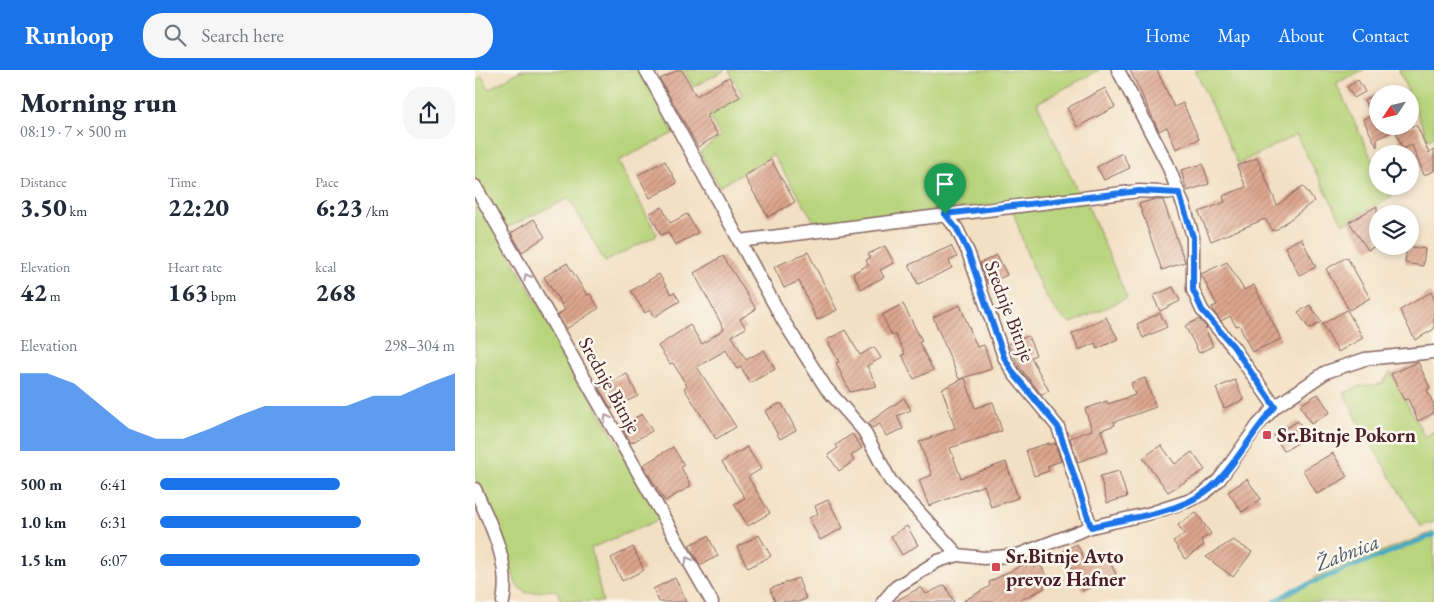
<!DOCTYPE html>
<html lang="en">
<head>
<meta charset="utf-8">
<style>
	body { margin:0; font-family:"EB Garamond",serif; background:#f6f6f7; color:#1f2937; height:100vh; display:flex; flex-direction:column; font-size:19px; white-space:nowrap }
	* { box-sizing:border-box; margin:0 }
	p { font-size:16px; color:#747a83 }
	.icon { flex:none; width:28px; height:28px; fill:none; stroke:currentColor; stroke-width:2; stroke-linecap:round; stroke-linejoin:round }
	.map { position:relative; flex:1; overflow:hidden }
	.sheet { display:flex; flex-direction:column; background:#fff; width:475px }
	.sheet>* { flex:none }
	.needle { width:32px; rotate:235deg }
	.tools { position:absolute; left:894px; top:15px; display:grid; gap:10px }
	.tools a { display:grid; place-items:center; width:50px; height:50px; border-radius:50%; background:#fff; box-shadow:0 2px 8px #0003; font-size:25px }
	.pin { position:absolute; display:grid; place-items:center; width:42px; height:42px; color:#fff; margin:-51px -21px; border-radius:50% 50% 50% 0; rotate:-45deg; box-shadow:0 0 5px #0007 }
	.pin .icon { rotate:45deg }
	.round { display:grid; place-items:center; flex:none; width:52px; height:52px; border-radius:20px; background:#f6f6f7 }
	.summary { display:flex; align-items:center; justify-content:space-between; height:85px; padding:0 20px }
	h1 { font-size:28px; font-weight:800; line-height:38px }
	.metrics { display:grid; grid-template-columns:repeat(3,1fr); gap:8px; height:85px; padding:5px 20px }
	.metrics div { display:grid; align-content:center }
	.metrics b { font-size:25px; font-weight:800 }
	.metrics small { font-size:14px; font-weight:400 }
	.metrics p { font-size:14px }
	.chart { height:140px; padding:10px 20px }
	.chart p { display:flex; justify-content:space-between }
	.chart svg { width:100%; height:90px; margin-top:5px; fill:#1a73e8; opacity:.7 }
	ul { padding:0 20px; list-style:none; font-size:16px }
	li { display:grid; grid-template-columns:80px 60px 1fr; align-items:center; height:38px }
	li i { height:12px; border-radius:6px; background:#1a73e8 }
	header { display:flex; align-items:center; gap:30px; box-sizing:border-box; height:70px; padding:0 25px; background:#1a73e8; color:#fff }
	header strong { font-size:24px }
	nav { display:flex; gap:28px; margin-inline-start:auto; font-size:18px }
	.search { width:350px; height:45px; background:#f6f6f7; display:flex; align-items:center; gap:12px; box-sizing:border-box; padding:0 18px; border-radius:20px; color:#747a83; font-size:19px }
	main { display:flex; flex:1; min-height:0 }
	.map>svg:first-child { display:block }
	.grass { fill:#b8d47b; stroke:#817a53 }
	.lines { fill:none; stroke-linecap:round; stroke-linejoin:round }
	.stream { stroke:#43a8c3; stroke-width:4.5 }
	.building { fill:url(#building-hatch) }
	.minor-casing { stroke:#856360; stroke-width:15 }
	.minor { stroke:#fff; stroke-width:12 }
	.oneway { stroke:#ae9aa0 }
	.route-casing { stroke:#fff; stroke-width:10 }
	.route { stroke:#1a73e8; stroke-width:6 }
	.poi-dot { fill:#d1495b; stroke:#fbf7ec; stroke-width:2 }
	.labels { text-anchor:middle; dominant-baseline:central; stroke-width:5; stroke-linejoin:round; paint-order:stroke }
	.street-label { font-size:20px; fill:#4a1f2b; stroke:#fbf7ec }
	.poi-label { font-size:20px; font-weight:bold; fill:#4a1f2b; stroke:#fbf7ec; text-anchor:start }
	.water-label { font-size:21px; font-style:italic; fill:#475668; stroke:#fbf7ec }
</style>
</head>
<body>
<header>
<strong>Runloop</strong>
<div class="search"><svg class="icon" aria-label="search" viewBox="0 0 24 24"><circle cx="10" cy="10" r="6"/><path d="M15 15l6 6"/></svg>Search here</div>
<nav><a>Home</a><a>Map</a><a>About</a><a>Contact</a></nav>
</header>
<main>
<section class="sheet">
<div class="summary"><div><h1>Morning run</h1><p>08:19 · 7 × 500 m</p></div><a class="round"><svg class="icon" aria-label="share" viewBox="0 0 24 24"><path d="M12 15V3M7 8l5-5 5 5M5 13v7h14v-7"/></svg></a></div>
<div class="metrics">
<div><p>Distance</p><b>3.50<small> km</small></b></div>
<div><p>Time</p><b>22:20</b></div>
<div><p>Pace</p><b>6:23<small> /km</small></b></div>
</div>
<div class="metrics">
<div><p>Elevation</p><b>42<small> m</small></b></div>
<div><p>Heart rate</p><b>163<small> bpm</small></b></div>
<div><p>kcal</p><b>268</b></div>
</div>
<div class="chart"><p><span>Elevation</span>298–304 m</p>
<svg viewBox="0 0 160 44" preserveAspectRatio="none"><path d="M0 44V6L10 6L20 11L30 22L40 33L50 38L60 38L70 33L80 27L90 22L100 22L110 22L120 22L130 17L140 17L150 11L160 6V44z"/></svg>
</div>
<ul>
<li><b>500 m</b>6:41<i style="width:61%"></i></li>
<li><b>1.0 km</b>6:31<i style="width:68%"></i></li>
<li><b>1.5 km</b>6:07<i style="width:88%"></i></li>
</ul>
</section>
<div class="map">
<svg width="959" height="532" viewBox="0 0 959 532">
	<defs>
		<pattern id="building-hatch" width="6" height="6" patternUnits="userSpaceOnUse" patternTransform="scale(1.25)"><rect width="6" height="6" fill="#dda68d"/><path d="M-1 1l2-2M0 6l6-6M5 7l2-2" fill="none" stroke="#b58773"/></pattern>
	</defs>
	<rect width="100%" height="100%" fill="#fbf7ec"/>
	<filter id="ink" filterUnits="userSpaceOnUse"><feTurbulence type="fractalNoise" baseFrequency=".02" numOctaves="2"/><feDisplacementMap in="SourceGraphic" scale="10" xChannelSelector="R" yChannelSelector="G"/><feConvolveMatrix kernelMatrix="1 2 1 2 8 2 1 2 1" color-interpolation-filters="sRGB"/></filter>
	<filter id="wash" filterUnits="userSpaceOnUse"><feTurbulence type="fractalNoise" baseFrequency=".0096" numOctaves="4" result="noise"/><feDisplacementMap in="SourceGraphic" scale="20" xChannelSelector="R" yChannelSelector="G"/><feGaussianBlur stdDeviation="1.12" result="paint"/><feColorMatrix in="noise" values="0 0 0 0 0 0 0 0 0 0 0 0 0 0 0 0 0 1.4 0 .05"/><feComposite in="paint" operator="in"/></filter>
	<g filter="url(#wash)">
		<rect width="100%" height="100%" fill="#f2e0c3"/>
		<!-- grass -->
		<path class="grass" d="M 47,0 L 165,0 L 199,63 L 143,91 L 182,165 L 130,192 L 94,128 L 33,157 L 28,155 L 0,111 L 0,12 L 7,6 L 14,19 Z
			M 209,0 L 250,0 L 218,17 Z
			M 254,0 L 624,0 L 562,33 L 604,124 L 342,156 L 298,85 L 244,117 L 225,82 L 246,66 L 234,46 L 267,25 Z
			M 720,0 L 889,0 L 861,13 L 902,100 L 902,116 L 912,116 L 917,126 L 868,154 L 821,65 L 763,94 Z
			M 924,0 L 959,0 L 959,67 L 953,69 Z
			M 0,124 L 186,449 L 116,478 L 128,532 L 86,531 L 82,521 L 79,520 L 52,523 L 42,516 L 17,444 L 0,407 Z
			M 611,131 L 652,228 L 597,253 C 567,242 548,170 538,141 Z
			M 915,302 L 950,367 L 959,361 L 959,452 L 945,456 L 888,361 L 869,323 L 885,316 L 907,314 Z
			M 959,462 L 959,532 L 805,532 L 841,507 L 857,500 Z"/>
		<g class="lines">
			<!-- stream -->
			<path class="stream" d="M 799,532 L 818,520 L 959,465"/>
		</g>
		<g id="blocks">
			<!-- building -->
			<path class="building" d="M 203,0 L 207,0 L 221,26 L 254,7 L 265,27 L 231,46 L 243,65 L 223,77 L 185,9 Z
				M 655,0 L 682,0 L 699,37 L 708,33 L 724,69 L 701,79 L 692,57 L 684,61 Z
				M 883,10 L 890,22 L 879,28 L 872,17 Z
				M 630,18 L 640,37 L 602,57 L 592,38 Z
				M 902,23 L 902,56 L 942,56 L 954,83 L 959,80 L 959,101 L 949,105 L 937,75 L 928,79 L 920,60 L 902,69 L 902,77 L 888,49 L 897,45 L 889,30 Z
				M 647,83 L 655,98 L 629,110 L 622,97 Z
				M 782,88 L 802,135 L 828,116 L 839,131 L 801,160 L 798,161 L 790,149 L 736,171 L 724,142 L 750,132 L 748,126 L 771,117 L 762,96 Z
				M 296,90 L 320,132 L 293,147 L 269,106 Z
				M 190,91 L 202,113 L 175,128 L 163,105 Z
				M 728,94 L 734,114 L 712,121 L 706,100 Z
				M 677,130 L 688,130 L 710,192 L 687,200 L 664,134 Z
				M 902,136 L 902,175 L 893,180 L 874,152 Z
				M 187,137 L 195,153 L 212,144 L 223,163 L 200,175 L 193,162 L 186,165 L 175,143 Z
				M 59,149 L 70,167 L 47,182 L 36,163 Z
				M 826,168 L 841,197 L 824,205 L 810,177 Z
				M 410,176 L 419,193 L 405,200 L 409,207 L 386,219 L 378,203 L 393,195 L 391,190 L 395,188 L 393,184 Z
				M 476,176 L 482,187 L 474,191 L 477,198 L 443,214 L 434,195 Z
				M 932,176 L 950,179 L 948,196 L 930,193 Z
				M 333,182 L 362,240 L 342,250 L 324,211 L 309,218 L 299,197 Z
				M 522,185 L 532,205 L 513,214 L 505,193 Z
				M 248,186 L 281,239 L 265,249 L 271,258 L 257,266 L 271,290 L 289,280 L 300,299 L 275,313 L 266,297 L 262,299 L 251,280 L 222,297 L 261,357 L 241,369 L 209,318 L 212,316 L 198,293 L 195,294 L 183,276 L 215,255 L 227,274 L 249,259 L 219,203 Z
				M 872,187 L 895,228 L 874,240 L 851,199 Z
				M 752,192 L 769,220 L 779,215 L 806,269 L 777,282 L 764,255 L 761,256 L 755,246 L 746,251 L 739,242 L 737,237 L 742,235 L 726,204 Z
				M 92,193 L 112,225 L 115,224 L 124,238 L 91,259 L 83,245 L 90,240 L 69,207 Z
				M 184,204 L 196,224 L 199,222 L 205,231 L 179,247 L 175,240 L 170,243 L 156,221 Z
				M 698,217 L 705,231 L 685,241 L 678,226 Z
				M 956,222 L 959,229 L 959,259 L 940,270 L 925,240 Z
				M 428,234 L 447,271 L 444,272 L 458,300 L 439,309 L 427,285 L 430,284 L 420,264 L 417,266 L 407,245 Z
				M 485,235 L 502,277 L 509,275 L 517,299 L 484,309 L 458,247 Z
				M 835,235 L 846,252 L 834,259 L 823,242 Z
				M 872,240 L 888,268 L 863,282 L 847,254 Z
				M 685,243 L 692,257 L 668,268 L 662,254 Z
				M 631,247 L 643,269 L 622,279 L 620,273 L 604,280 L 597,264 Z
				M 724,249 L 732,258 L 730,259 L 738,276 L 724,283 L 710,256 Z
				M 370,260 L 385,285 L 399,277 L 406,288 L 392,296 L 402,316 L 375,322 L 361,293 L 364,292 L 352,270 Z
				M 553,266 L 561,285 L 556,287 L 574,321 L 567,325 L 546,299 L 533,274 Z
				M 943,292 L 955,318 L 952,320 L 959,335 L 959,343 L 943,351 L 933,329 L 929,330 L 916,304 Z
				M 152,304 L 163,326 L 136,339 L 124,318 Z
				M 490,308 L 500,338 L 518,332 L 527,361 L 475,378 L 486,408 L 531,392 L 543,428 L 516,437 L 509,415 L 454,436 L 444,410 L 457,405 L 444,372 L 480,358 L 467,319 Z
				M 670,308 L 681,337 L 639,352 L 640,355 L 626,360 L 633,381 L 603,392 L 595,368 L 617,360 L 610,339 L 632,331 L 633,334 L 660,325 L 656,313 Z
				M 760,310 L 769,330 L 749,338 L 741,318 Z
				M 843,324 L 855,342 L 836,354 L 825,335 Z
				M 429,328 L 436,340 L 422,346 L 428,359 L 411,366 L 405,354 L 397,358 L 393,353 Z
				M 303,334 L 307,334 L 321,360 L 305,369 L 290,341 Z
				M 167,344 L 177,361 L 156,373 L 146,356 Z
				M 823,351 L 833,367 L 809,381 L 799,365 Z
				M 377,364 L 387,378 L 376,386 L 379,391 L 364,401 L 353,385 L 363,378 L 361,375 Z
				M 574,373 L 574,375 L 580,373 L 586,391 L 572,396 L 574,401 L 559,406 L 551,380 Z
				M 686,375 L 700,394 L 717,382 L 730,400 L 693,422 L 668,388 Z
				M 198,377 L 209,395 L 206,397 L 216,416 L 190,431 L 168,395 Z
				M 272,377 L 286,399 L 273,407 L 295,443 L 273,456 L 259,434 L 270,428 L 247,392 Z
				M 858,383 L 872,407 L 842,424 L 828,400 Z
				M 644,401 L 652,427 L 632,433 L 625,406 Z
				M 772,409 L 786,429 L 767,442 L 753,422 Z
				M 353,430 L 368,458 L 345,470 L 334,448 L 343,444 L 340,436 Z
				M 721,442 L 736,464 L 726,470 L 729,475 L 710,489 L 698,471 L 709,464 L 703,455 Z
				M 432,456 L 443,475 L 427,485 L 416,466 Z
				M 284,465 L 296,486 L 273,498 L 262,477 Z
				M 233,466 L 243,486 L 225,495 L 214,475 Z
				M 758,470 L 777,482 L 758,507 L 731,487 Z
				M 602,474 L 610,490 L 629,481 L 641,504 L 608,521 L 588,481 Z
				M 158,477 L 169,500 L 147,511 L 136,488 Z
				M 555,491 L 559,498 L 565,494 L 575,512 L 568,515 L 570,518 L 542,532 L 487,532 L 515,516 L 514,512 Z
				M 200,508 L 212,532 L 184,532 L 178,519 Z
				M 323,508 L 331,529 L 323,532 L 300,532 L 295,519 Z
				M 470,515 L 479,532 L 419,532 L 446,517 L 451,524 Z"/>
		</g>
	</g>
	<g filter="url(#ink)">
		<use href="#blocks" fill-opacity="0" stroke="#856360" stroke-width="1"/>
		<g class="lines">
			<!-- minor casing -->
			<g class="minor-casing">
				<path id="minor" d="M 171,0 L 309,252 L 351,318 L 389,361 L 415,410 L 483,485
					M 643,0 L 692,93 L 710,139 L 718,167 L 718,220 L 727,240 L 758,277 L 800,337
					M 0,116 L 237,532
					M 470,144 L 482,159 L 493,182 L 529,287 L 539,304 L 583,357 L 616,457
					M 264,171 L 664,121 L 704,123
					M 0,419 C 15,454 36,492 28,532
					M 408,532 L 421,517 L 463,491 L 483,485 L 509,488 L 543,485 L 616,457 L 676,443 L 713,431 L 728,424 L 744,410 L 783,355 L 800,337 L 851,302 L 890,289 L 959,282"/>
			</g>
			<!-- minor -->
			<use href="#minor" class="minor"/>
		</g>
		<!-- one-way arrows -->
		<defs><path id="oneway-chevron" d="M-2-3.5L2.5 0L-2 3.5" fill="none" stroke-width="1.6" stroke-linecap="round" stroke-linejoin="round" transform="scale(1.25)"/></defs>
		<g class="oneway">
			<use href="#oneway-chevron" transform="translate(52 207) rotate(-120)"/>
			<use href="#oneway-chevron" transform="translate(132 348) rotate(-119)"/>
			<use href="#oneway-chevron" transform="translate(213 490) rotate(-120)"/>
		</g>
	</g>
	<g class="lines" filter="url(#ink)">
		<!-- route casing -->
		<g class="route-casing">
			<path id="route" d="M 664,121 L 704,123 L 718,167 L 718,220 L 727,240 L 758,276 L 800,337 C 779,360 765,387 744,410 C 713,444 658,446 616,457 L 583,357 L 539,304 L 529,287 L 493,182 L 482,159 L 470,144 Z"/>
		</g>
		<!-- route -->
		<use href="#route" class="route"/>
	</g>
	<!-- markers -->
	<g class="poi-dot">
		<rect x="787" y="360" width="10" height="10" rx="2.5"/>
		<rect x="516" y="492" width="10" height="10" rx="2.5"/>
	</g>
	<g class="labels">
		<!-- street labels -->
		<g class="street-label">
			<text transform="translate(535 241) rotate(69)">Srednje Bitnje</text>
			<text transform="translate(135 315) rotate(61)">Srednje Bitnje</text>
		</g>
		<!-- poi labels -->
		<g class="poi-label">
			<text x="802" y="365">Sr.Bitnje Pokorn</text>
			<text x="531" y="486">Sr.Bitnje Avto<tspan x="531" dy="23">prevoz Hafner</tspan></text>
		</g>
		<!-- water labels -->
		<g class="water-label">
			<text transform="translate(872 482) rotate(-21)">Žabnica</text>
		</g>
	</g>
</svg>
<div class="tools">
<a><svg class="needle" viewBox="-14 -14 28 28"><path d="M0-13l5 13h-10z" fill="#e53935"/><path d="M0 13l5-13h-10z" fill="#747a83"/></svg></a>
<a><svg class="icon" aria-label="locate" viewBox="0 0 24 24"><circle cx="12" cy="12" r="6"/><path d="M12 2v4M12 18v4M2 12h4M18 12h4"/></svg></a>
<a><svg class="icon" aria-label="layers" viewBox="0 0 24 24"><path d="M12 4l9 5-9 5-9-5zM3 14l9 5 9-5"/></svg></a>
</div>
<div class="pin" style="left:470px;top:144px;background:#1e9e55"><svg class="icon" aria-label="arrive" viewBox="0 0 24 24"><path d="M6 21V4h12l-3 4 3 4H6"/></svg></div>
</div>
</main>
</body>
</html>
